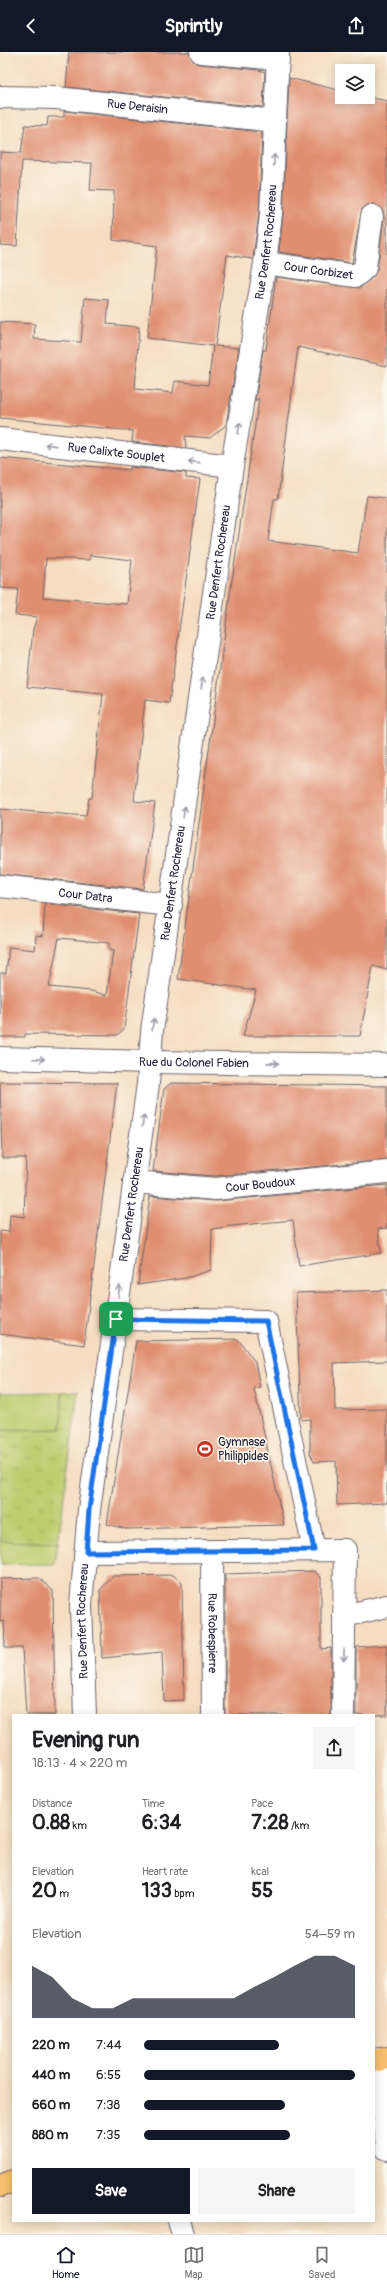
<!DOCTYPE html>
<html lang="en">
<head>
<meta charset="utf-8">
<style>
	body { margin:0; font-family:Pangolin,sans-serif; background:#f6f6f6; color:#202124; height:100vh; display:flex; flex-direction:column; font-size:15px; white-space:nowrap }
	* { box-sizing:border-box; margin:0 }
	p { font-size:13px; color:#757577 }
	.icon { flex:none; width:22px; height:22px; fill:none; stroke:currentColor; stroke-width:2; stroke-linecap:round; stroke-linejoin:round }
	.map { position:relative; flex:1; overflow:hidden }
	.side { position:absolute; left:12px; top:1662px; width:363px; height:508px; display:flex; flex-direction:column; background:#fff; border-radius:0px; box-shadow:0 2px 10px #0003 }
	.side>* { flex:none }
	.buttons { position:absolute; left:335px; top:12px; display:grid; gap:8px }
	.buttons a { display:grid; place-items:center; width:40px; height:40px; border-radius:0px; background:#fff; box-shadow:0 2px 10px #0003; font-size:20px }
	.pin { position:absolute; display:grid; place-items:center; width:34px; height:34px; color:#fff; margin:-17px; border-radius:8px; box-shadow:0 2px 6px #0006 }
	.round { display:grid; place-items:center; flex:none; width:42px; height:42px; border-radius:0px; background:#f6f6f6 }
	.overview { display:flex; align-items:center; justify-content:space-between; height:68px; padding:0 20px }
	h1 { font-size:22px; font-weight:700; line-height:30px }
	.metrics { display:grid; grid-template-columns:repeat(3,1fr); gap:6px; height:68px; padding:4px 20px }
	.metrics div { display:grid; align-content:center }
	.metrics b { font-size:20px; font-weight:700 }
	.metrics small { font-size:11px; font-weight:400 }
	.metrics p { font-size:11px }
	.chart { height:112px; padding:8px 20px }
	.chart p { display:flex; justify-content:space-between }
	.chart svg { width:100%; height:72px; margin-top:4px; fill:#111827; opacity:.7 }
	.action { display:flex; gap:8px; margin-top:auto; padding:8px 20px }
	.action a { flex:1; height:46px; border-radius:0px; background:#111827; color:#fff; font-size:16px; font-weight:700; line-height:46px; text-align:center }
	.action a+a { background:#f6f6f6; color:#202124 }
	ul { padding:0 20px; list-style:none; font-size:13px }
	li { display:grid; grid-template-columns:64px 48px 1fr; align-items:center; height:30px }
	li i { height:10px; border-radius:5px; background:#111827 }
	header { display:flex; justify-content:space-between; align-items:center; height:52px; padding:0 20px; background:#111827; color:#fff; font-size:18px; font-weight:700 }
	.menu { display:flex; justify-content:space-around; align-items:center; height:56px; border-top:1px solid #e0e0e0; background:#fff; font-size:11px; color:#757577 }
	.menu a { display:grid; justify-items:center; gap:2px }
	.menu .selected { color:#111827 }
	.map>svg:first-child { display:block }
	.grass { fill:url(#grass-tufts); stroke:#707855 }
	.pitch { fill:#becd6f; stroke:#707855 }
	.building { fill:#e08e70; fill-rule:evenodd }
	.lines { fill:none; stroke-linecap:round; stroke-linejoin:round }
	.minor-casing { stroke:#6c636a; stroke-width:24 }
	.major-casing { stroke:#6c636a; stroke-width:24 }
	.minor { stroke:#fff; stroke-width:22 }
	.major { stroke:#f8bf6c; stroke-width:22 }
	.oneway { stroke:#9c9ca7 }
	.route-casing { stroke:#fff; stroke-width:8 }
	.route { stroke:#1a73e8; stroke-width:5 }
	.labels { text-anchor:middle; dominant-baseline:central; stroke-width:3.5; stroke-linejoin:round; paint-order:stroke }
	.street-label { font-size:12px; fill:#22223b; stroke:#fbf7ec }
	.poi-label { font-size:12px; fill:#22223b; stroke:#fbf7ec; text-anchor:start }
</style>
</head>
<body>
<header><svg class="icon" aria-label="back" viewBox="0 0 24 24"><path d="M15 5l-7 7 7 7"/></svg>Sprintly<svg class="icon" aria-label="share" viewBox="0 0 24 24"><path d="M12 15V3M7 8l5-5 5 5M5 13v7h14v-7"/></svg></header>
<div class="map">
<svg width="387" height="2182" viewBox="0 0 387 2182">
	<defs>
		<pattern id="grass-tufts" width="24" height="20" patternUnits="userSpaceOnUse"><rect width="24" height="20" fill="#becd6f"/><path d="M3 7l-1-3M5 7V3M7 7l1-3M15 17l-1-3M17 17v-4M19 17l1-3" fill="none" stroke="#a3b061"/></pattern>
	</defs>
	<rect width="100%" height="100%" fill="#fbf7ec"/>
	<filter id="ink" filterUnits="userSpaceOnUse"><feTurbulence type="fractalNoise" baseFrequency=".025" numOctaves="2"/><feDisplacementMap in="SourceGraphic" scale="8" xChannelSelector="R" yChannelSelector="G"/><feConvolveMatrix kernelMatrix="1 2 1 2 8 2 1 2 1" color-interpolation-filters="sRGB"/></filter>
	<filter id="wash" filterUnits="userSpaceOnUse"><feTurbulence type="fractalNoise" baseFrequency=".012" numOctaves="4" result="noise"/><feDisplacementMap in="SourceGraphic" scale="16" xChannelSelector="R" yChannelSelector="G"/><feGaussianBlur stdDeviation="0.9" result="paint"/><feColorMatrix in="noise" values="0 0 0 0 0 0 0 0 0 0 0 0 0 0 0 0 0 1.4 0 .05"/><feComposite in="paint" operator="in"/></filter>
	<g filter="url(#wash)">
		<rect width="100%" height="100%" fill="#f5ddc1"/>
		<!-- grass -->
		<path class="grass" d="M 78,1339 L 58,1491 L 0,1489 L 0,1378 L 61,1377 L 62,1340 Z"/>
		<!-- pitch -->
		<path class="pitch" d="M 62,1340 L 61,1377 L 0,1378 L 0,1341 Z
			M 0,1489 L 58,1491 L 55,1512 L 0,1513 Z"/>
		<g id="blocks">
			<!-- building -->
			<path class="building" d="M 69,0 L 189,0 L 194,10 L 199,12 L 259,18 L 265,20 L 263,55 L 66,35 Z
				M 289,26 L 342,39 L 342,45 L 368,45 L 387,49 L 387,314 L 298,295 L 278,447 L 274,447 L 268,489 L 358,501 L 367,444 L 387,446 L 387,918 L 373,914 L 360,984 L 243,984 L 256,938 L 178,927 L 231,535 L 259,346 L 255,349 L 263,298 L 266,298 L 276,225 L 360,236 L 373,225 L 377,218 L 384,166 L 383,159 L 374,152 L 367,153 L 362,157 L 352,211 L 279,200 L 283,163 Z
				M 64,59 L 262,80 L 259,161 L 253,207 L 227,203 L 215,294 L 239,296 L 226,373 L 210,386 L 185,384 L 186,396 L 132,390 L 133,379 L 0,366 L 0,270 L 35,272 L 34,287 L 81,290 L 85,246 L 109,248 L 107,272 L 139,275 L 135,337 L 173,341 L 175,329 L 208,333 L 213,294 L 147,286 L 157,194 L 113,188 L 114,139 L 90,138 L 92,111 L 22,109 L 17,194 L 0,193 L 0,100 L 21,101 L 25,73 L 47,74 L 48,65 L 64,65 Z
				M 0,406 L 130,418 L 130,415 L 186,421 L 186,426 L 200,427 L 169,651 L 145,648 L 134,749 L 155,751 L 143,837 L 0,822 L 0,757 L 86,764 L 89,746 L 92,746 L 103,642 L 27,635 L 33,577 L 37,565 L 15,563 L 18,537 L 0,536 ZM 90,503 L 132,508 L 127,552 L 43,545 L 46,506 L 90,508 Z
				M 45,852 L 139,862 L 124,977 L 117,983 L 25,982 L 25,985 L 0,985 L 0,921 L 6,921 L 9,895 L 35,898 L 36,883 L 43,884 ZM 59,886 L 109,891 L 109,898 L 113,899 L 107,943 L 91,939 L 49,935 Z
				M 0,1030 L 117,1031 L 84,1293 L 0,1282 L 0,1179 L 9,1180 L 10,1163 L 24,1165 L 26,1106 L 2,1106 Z
				M 171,1031 L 387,1034 L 387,1108 L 215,1124 L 153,1119 L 164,1037 Z
				M 387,1133 L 387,1176 L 378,1177 L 381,1201 L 299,1214 L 293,1168 L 232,1174 L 212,1177 L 211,1218 L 186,1226 L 138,1233 L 150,1144 L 216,1149 Z
				M 387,1238 L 387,1309 L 334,1311 L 335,1358 L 387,1357 L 387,1451 L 337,1453 L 336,1409 L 314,1410 L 310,1401 L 310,1367 L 301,1368 L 296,1241 Z
				M 238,1287 L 255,1310 L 260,1335 L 254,1336 L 284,1473 L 126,1477 L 107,1472 L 136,1289 Z
				M 314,1519 L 321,1525 L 321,1597 L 331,1596 L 331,1663 L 225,1663 L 225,1522 Z
				M 173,1523 L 182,1531 L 184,1648 L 164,1649 L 162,1600 L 102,1606 L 100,1538 L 113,1524 Z
				M 39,1526 L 53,1539 L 55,1663 L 26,1663 L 22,1596 L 5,1596 L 4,1569 L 0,1570 L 0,1527 Z
				M 387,1593 L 387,1663 L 356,1663 L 356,1595 Z"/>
		</g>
	</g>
	<g filter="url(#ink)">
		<use href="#blocks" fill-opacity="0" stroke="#6c636a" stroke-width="1"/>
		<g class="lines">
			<!-- minor casing -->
			<g class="minor-casing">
				<g id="minor">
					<path d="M 201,0 L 278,7"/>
					<path id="s1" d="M 0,45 L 56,46 L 275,69"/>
					<path id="s2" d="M 265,211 L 356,224 L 365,216 L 372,164"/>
					<path id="s3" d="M 0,387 L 232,414"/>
					<path id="s4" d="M 0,834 L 171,853"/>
					<path id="s5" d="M 0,1006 L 150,1010 L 387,1013"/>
					<path id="s6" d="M 134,1130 L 215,1137 L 387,1120"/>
					<path d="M 116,1267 L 266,1269 L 314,1498"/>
					<path id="s7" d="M 212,1499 L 213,1663"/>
					<path d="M 86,1500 L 345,1498 L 343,1663"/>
					<path d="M 344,1564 L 387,1554"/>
					<path id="s8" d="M 85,1663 L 81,1553 L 89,1458 L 148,1032 L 152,979 L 232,414 L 265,211 L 271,162 L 278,0"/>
					<path d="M 379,2007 L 387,2097"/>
					<path d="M 179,2169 L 183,2182"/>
				</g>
			</g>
			<!-- major casing -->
			<g class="major-casing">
				<path id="major" d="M 374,2009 L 387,2006
					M 0,2134 L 13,2129"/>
			</g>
			<!-- minor -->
			<use href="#minor" class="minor"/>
			<!-- major -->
			<use href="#major" class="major"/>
		</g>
		<!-- one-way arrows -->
		<defs><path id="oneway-shaft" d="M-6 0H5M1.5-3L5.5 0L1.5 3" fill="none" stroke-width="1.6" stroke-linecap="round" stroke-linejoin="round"/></defs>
		<g class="oneway">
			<use href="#oneway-shaft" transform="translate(274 108) rotate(-88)"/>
			<use href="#oneway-shaft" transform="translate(239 376) rotate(-81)"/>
			<use href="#oneway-shaft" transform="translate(51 393) rotate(-173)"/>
			<use href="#oneway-shaft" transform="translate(194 410) rotate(-173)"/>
			<use href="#oneway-shaft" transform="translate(202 631) rotate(-82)"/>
			<use href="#oneway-shaft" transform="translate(184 760) rotate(-82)"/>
			<use href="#oneway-shaft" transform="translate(153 972) rotate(-82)"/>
			<use href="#oneway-shaft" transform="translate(39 1007) rotate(2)"/>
			<use href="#oneway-shaft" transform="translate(273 1011) rotate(1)"/>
			<use href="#oneway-shaft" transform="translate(143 1069) rotate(-82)"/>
			<use href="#oneway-shaft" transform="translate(119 1239) rotate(-82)"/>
			<use href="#oneway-shaft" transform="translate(344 1603) rotate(91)"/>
		</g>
	</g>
	<g class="lines" filter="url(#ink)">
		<!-- route casing -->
		<g class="route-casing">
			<path id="route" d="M 116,1267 L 266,1269 L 314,1498 L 86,1500 L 89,1458 Z"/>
		</g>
		<!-- route -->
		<use href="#route" class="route"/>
	</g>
	<!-- icons -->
	<defs>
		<g id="stadium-disc" transform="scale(0.9)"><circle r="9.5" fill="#c8321e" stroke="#fbf7ec"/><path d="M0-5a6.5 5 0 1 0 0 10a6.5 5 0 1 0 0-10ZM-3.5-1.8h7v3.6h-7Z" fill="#fff"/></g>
	</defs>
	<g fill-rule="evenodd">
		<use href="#stadium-disc" x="205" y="1397"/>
	</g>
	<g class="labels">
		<!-- street labels -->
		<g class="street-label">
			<text stroke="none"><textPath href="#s1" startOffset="138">Rue Deraisin</textPath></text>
			<text stroke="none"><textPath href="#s8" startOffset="1486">Rue Denfert Rochereau</textPath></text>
			<text stroke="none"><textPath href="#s2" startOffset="54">Cour Corbizet</textPath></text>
			<text stroke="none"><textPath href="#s3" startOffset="117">Rue Calixte Souplet</textPath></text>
			<text stroke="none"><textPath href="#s8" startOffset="1162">Rue Denfert Rochereau</textPath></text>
			<text stroke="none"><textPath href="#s8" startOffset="838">Rue Denfert Rochereau</textPath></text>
			<text stroke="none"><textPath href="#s4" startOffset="86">Cour Datra</textPath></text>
			<text stroke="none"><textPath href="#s5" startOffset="194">Rue du Colonel Fabien</textPath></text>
			<text stroke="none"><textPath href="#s6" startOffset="127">Cour Boudoux</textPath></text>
			<text stroke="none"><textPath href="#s8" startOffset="514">Rue Denfert Rochereau</textPath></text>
			<text stroke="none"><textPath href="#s8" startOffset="94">Rue Denfert Rochereau</textPath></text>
			<text stroke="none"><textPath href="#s7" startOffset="82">Rue Robespierre</textPath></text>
		</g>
		<!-- poi labels -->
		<g class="poi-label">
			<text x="218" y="1390">Gymnase<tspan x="218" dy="14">Philippides</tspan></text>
		</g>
	</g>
</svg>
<div class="buttons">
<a><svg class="icon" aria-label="layers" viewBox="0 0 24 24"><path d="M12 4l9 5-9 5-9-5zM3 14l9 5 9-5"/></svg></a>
</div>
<div class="pin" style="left:116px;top:1267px;background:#1e9e55"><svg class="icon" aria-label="arrive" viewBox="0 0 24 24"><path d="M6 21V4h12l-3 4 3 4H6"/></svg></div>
<section class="side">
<div class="overview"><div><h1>Evening run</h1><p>18:13 · 4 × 220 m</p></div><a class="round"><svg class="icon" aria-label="share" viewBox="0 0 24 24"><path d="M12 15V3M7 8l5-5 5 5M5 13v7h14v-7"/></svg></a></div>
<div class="metrics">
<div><p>Distance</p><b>0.88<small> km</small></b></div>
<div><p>Time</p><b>6:34</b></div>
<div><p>Pace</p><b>7:28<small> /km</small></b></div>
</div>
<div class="metrics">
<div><p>Elevation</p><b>20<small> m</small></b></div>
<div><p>Heart rate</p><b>133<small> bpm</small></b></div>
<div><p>kcal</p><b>55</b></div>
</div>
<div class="chart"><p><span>Elevation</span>54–59 m</p>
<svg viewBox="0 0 160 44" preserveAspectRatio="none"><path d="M0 44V12L10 19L20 32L30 38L40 38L50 32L60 32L70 32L80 32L90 32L100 32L110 25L120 19L130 12L140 6L150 6L160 12V44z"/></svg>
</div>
<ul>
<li><b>220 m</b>7:44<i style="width:64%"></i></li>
<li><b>440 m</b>6:55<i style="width:100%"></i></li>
<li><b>660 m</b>7:38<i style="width:67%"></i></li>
<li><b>880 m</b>7:35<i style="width:69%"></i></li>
</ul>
<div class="action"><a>Save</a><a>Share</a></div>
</section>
</div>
<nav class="menu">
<a class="selected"><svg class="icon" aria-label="home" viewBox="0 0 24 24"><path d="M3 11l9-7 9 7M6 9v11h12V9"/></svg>Home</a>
<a><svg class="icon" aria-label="map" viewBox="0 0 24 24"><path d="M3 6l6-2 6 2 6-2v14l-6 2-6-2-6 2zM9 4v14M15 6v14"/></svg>Map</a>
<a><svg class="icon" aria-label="saved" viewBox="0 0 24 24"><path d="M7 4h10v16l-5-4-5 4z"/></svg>Saved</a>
</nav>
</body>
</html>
